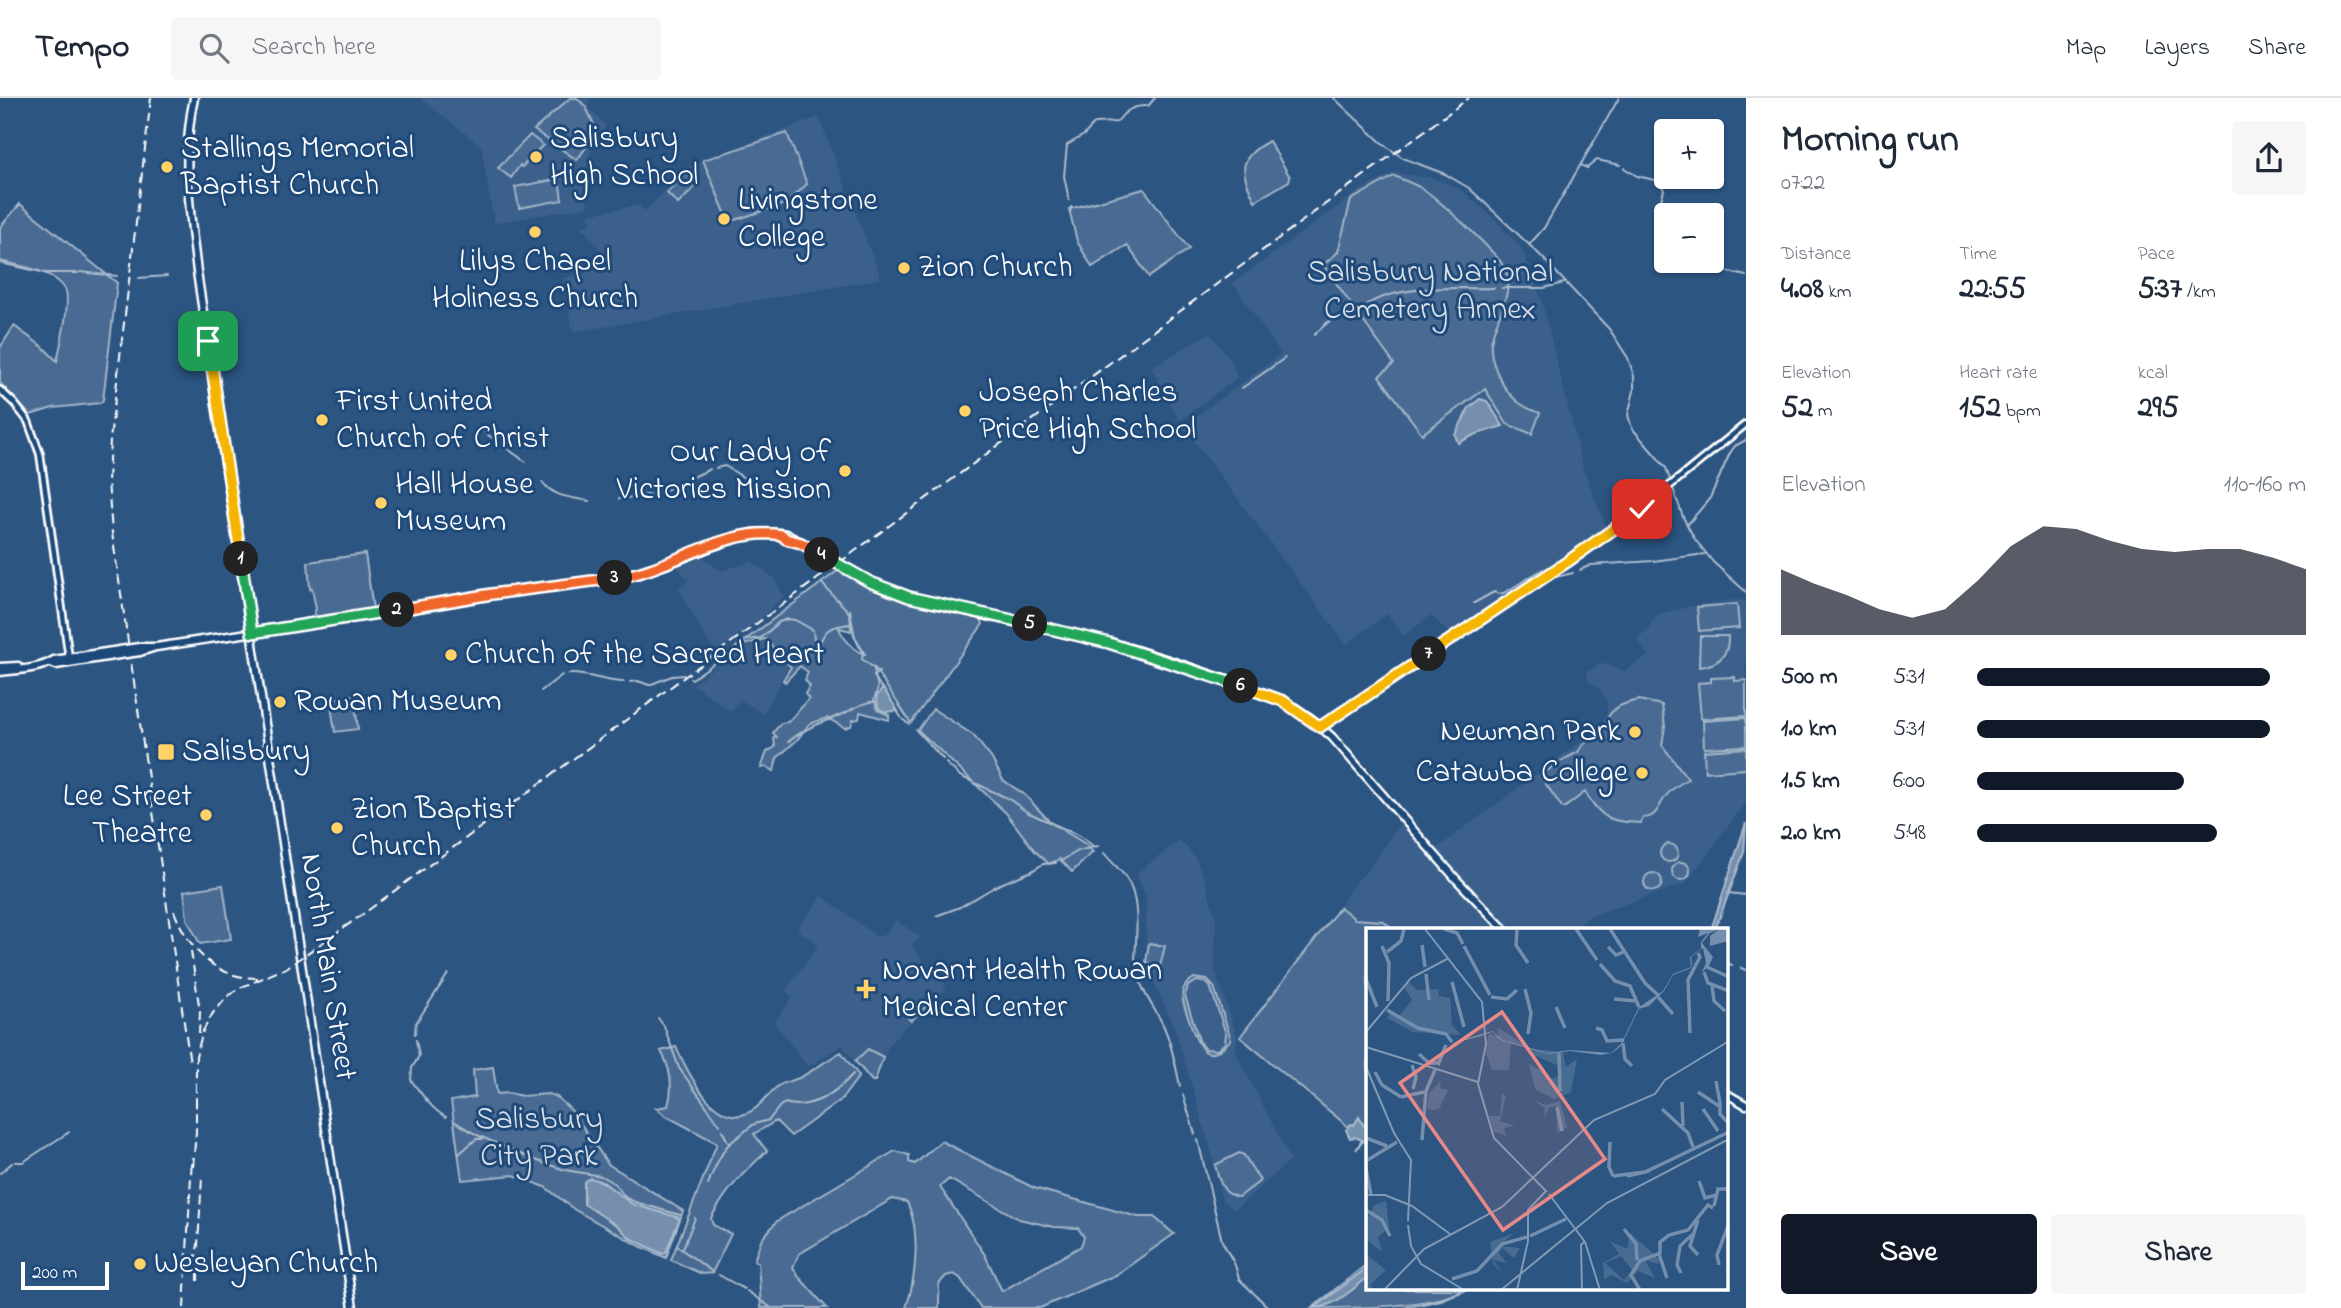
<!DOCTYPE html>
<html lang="en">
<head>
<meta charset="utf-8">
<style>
	body { margin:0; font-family:"Indie Flower",sans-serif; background:#f6f6f7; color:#1f2937; height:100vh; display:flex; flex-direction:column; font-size:26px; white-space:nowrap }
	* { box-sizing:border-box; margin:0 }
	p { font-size:23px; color:#747a83 }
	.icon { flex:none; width:38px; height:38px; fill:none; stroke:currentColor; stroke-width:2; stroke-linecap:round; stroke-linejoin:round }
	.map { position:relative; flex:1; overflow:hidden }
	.sheet { display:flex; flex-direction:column; background:#fff; width:595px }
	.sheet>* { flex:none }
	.buttons { position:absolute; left:1654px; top:21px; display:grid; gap:14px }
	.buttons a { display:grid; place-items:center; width:70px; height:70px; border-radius:7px; background:#fff; box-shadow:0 2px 5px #0004; font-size:35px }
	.scale { position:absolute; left:21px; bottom:18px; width:88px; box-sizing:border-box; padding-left:7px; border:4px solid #fff; border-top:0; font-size:19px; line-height:24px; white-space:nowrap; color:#fff; -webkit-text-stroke:5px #1f4a7a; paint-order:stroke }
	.pin { position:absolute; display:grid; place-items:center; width:60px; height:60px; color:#fff; margin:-30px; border-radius:14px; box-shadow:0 4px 10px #0006 }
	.km { position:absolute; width:35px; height:35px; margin:-18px; border-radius:50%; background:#222; color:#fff; font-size:19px; line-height:35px; text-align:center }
	.round { display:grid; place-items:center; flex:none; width:74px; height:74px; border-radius:7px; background:#f6f6f7 }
	.headline { display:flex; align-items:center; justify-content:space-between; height:119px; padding:0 35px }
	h1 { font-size:38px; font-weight:700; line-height:52px }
	.stats { display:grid; grid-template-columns:repeat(3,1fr); gap:10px; height:119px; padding:7px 35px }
	.stats div { display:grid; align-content:center }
	.stats b { font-size:30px; font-weight:700 }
	.stats small { font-size:19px; font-weight:400 }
	.stats p { font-size:19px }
	.chart { height:196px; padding:14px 35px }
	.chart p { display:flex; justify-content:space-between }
	.chart svg { width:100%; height:126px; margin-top:7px; fill:#111827; opacity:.7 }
	.button { display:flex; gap:14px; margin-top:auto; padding:14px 35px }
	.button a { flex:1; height:80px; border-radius:7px; background:#111827; color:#fff; font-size:28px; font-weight:700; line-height:80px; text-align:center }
	.button a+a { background:#f6f6f7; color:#1f2937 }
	ul { padding:0 35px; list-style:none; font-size:23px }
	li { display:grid; grid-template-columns:112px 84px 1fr; align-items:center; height:52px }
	li i { height:18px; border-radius:9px; background:#111827 }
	header { display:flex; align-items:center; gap:42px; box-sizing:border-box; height:98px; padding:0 35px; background:#fff; border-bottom:2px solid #e0e1e3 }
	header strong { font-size:33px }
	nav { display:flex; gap:38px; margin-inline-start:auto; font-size:24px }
	.search { width:490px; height:63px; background:#f6f6f7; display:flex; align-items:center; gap:18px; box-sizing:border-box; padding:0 24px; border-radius:7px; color:#747a83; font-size:26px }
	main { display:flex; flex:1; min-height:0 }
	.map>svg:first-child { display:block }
	.built { fill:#3b618b }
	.green { fill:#486b92; stroke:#a4b5c8; stroke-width:2; fill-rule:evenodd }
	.water { fill:#748fad; stroke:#acbcce; stroke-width:2 }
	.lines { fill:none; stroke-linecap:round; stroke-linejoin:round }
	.stream { stroke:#acbcce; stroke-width:2 }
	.secondary-casing { stroke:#fff; stroke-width:10 }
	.primary-casing { stroke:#fff; stroke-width:11 }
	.secondary { stroke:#1f4a7a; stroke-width:4.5 }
	.primary { stroke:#1f4a7a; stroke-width:6 }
	.rail { stroke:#fff; stroke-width:2; stroke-dasharray:10 5; stroke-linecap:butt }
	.primary-bridge-casing { stroke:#fff; stroke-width:11; stroke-linecap:butt }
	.primary-bridge { stroke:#1f4a7a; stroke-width:6 }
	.split-1-casing { stroke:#fff; stroke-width:14 }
	.split-2-casing { stroke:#fff; stroke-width:14 }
	.split-3-casing { stroke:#fff; stroke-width:14 }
	.split-4-casing { stroke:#fff; stroke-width:14 }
	.split-5-casing { stroke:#fff; stroke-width:14 }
	.split-6-casing { stroke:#fff; stroke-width:14 }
	.split-7-casing { stroke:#fff; stroke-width:14 }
	.split-8-casing { stroke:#fff; stroke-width:14 }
	.split-1 { stroke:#f5b400; stroke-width:9 }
	.split-2 { stroke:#22a559; stroke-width:9 }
	.split-3 { stroke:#f0652b; stroke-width:9 }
	.split-4 { stroke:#f0652b; stroke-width:9 }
	.split-5 { stroke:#22a559; stroke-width:9 }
	.split-6 { stroke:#22a559; stroke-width:9 }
	.split-7 { stroke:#f5b400; stroke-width:9 }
	.split-8 { stroke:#f5b400; stroke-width:9 }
	.poi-dot { fill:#ffd166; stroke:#1f4a7a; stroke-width:2.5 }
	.labels { text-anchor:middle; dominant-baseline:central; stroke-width:6; stroke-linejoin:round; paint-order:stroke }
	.poi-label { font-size:32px; fill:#fff; stroke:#1f4a7a; text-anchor:start }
	.park-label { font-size:32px; fill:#dae1e9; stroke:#1f4a7a }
	.street-label { font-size:32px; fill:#fff; stroke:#1f4a7a }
	.inset-river { fill:none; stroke:#748fad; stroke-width:3.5 }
	.inset-road { fill:none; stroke:#8099b4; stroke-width:2 }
	.view { fill:#e88989; fill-opacity:0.15; stroke:#e88989; stroke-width:3.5 }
	.inset-edge { fill:none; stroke:#fff; stroke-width:3.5 }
</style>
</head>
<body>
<header>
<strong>Tempo</strong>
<div class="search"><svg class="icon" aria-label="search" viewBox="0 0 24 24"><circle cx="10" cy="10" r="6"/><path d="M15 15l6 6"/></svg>Search here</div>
<nav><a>Map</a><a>Layers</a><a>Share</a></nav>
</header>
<main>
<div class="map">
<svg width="1746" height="1210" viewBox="0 0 1746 1210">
	<rect width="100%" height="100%" fill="#2c5582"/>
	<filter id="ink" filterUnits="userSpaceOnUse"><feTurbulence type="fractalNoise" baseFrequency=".0143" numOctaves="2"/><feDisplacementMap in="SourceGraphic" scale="14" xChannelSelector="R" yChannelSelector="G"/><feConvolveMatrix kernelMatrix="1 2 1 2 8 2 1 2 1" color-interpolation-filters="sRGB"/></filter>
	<g filter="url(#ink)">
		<!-- built -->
		<path class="built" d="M 420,0 L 590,0 L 588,9 L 606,28 L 592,50 L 587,64 L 591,89 L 587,91 L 587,109 L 494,125 L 481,48 Z
			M 819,19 L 881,181 L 573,234 L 563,180 L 582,175 L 595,166 L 604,156 L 581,128 L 590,127 L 589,116 L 639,107 L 645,113 L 688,70 L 700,63 Z
			M 1394,75 L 1433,80 L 1460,91 L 1485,112 L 1521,149 L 1541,200 L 1583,370 L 1606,429 L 1450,536 L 1431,517 L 1404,538 L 1387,516 L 1346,546 L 1183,328 L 1281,256 L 1233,185 L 1362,91 Z
			M 1210,235 L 1231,263 L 1237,280 L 1179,323 L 1151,269 Z
			M 701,458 L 721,473 L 752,463 L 774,480 L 784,498 L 759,523 L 714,554 L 678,490 L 689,483 L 676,467 Z
			M 1734,502 L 1742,502 L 1746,505 L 1746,704 L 1685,786 L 1590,818 L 1572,832 L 1395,832 L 1382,823 L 1352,819 L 1340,809 L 1349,792 L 1374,764 L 1401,724 L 1429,756 L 1602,628 L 1607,615 L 1607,604 L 1601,592 L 1587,582 L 1587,574 L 1600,565 L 1624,573 L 1648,558 L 1637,540 L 1646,533 L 1658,516 L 1692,508 Z
			M 765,543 L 789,568 L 763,616 L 741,602 L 731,614 L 693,586 L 738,550 Z
			M 1180,742 L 1195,759 L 1206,784 L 1216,820 L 1215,873 L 1237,938 L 1235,953 L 1291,1062 L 1234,1112 L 1222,1102 L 1213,1060 L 1175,930 L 1146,867 L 1146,799 L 1136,776 Z
			M 822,798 L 878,839 L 884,837 L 896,822 L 921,839 L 911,848 L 947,889 L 905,929 L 888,948 L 875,983 L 872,983 L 842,947 L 808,969 L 774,924 L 793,899 L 785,893 L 818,847 L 797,831 Z"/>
		<!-- green -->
		<path class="green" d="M 570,0 L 577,0 L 586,9 L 595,29 L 591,42 L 577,62 L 534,32 Z
			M 787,35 L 807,86 L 787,105 L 729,124 L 703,62 Z
			M 530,37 L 543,47 L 522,69 L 520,67 L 511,80 L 498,70 Z
			M 1269,43 L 1290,79 L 1289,83 L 1255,103 C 1241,74 1236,60 1269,43 Z
			M 686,75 L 698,86 L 678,106 L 667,95 Z
			M 1394,78 C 1404,82 1414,86 1423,91 C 1437,100 1498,156 1504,169 C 1517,193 1493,223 1491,246 C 1490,257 1495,271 1500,281 C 1509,299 1521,309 1540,315 L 1532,336 L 1507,326 L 1485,291 L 1422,336 L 1379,278 L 1394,266 L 1323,167 L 1338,154 L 1351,102 Z
			M 559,81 L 562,102 L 519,110 L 515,89 Z
			M 1144,91 L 1189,151 L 1149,179 L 1127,147 L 1092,169 L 1077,143 L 1069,111 Z
			M 20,106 L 117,185 L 103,302 L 100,305 L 53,310 L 30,317 L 0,285 L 0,250 L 14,228 L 43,249 L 57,263 C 60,250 71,201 65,191 C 53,172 20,168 0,163 L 0,129 Z
			M 365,456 L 373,511 L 317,520 L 314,514 L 316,511 L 312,490 L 310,491 L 308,464 Z
			M 840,471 L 867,487 L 904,503 L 981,521 L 983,526 L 911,625 L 873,568 L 878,590 L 874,602 L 878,612 L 889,617 L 889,622 L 860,614 L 859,621 L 853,622 L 851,628 L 845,630 L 827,620 L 809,626 L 797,642 L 777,660 L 774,673 L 767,669 L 761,670 L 767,654 L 775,649 L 774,640 L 777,639 L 773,635 L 781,625 L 788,624 L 809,601 L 805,596 L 810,588 L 805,582 L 808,574 L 800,568 L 785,584 L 783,582 L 791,569 L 765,541 L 736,549 ZM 850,511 L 854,538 L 865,556 C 856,555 842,539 839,530 L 851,533 Z
			M 1737,506 L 1739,530 L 1699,533 L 1697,509 Z
			M 1700,538 L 1728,538 C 1729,558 1718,567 1699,569 Z
			M 1735,579 L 1735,583 L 1746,582 L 1746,618 L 1701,621 L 1698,585 L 1711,584 L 1711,580 Z
			M 354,597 L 358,631 L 335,634 L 330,601 Z
			M 1639,602 L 1662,607 L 1665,628 L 1662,647 L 1688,681 C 1679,686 1669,692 1664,701 C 1657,711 1657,719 1643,720 L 1641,725 C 1608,723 1603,722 1585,694 L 1564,710 L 1562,709 L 1540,678 L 1559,664 L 1578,654 L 1583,647 L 1604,631 C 1608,611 1619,606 1639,602 Z
			M 933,611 L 973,637 L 992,661 L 1003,682 L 1025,697 L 1051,725 L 1084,745 L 1093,754 L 1072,774 L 1060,761 L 1049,766 L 1035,753 L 1006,715 L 918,632 Z
			M 1746,620 L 1746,648 L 1704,650 L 1703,623 Z
			M 1746,650 L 1746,671 L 1705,674 L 1704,653 Z
			M1660 755a9 9 0 1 1 18 0a9 9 0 1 1-18 0Z
			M1672 773a9 9 0 1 1 18 0a9 9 0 1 1-18 0Z
			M1644 784a9 9 0 1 1 18 0a9 9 0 1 1-18 0Z
			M 223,787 L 231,841 L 200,846 L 187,821 L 184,793 Z
			M 1340,809 L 1355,821 L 1383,823 L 1395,832 L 1368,832 L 1368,1045 L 1240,939 Z
			M 1149,845 L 1165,848 L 1160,868 L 1146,864 Z
			M 1194,880 L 1207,882 L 1214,889 L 1231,941 C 1208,970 1198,950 1190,924 C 1187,915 1180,901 1183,892 C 1185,886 1189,883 1194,880 ZM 1197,883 L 1204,884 L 1210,888 L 1226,936 L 1225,945 L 1217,952 L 1206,951 L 1200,945 L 1185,898 L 1188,888 Z
			M 926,904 L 928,907 L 911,923 L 903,914 L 911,906 Z
			M 676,949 C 687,972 712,1027 745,1016 C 760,1011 766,997 778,988 C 784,984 792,983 799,980 C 813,973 827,962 841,954 L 859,978 L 841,1002 L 791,1038 L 776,1023 L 754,1036 L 767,1053 C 743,1075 727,1091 711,1120 L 713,1127 L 731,1136 L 712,1175 L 702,1176 L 671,1162 L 717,1045 L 666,1018 L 656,1010 L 668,1008 C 674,988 671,971 661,953 Z
			M 868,951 L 883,959 L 875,983 L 872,983 L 855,963 Z
			M 493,969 L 497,996 L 509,995 L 522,998 L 549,996 L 557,999 L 572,1013 L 608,1066 L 683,1113 L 666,1160 L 640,1148 L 575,1112 L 545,1089 L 514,1077 L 462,1082 L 451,1003 L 475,999 L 473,972 Z
			M 941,1043 L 1034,1090 L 1138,1119 L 1154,1119 L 1174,1136 L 1116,1177 L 1040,1210 L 981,1210 L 960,1180 L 954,1176 L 946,1178 L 939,1186 L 939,1210 L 906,1210 C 916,1180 921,1133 907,1104 L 892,1101 L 799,1156 L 793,1169 L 798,1178 L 827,1210 L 761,1210 L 758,1164 L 754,1163 L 761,1142 L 777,1123 L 895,1053 L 909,1057 L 909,1064 L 915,1066 ZM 949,1081 L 1019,1121 L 1054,1129 L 1078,1130 L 1084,1139 L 1081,1148 L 1002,1193 L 985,1157 L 940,1089 Z
			M 1239,1055 L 1244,1057 L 1260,1083 L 1239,1099 C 1222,1098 1219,1081 1215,1067 Z
			M 1368,1165 L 1368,1191 L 1469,1191 C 1428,1210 1359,1210 1312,1210 Z"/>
		<!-- water -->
		<path class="water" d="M 1480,301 L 1487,303 L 1503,328 L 1474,337 L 1458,345 L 1455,337 L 1469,310 Z
			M 883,590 L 898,613 L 885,614 L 879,611 L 876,599 Z
			M 1746,725 L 1744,754 L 1715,832 L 1711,832 Z
			M 1359,1019 L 1364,1028 L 1368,1027 L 1368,1046 L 1363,1043 L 1356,1052 L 1362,1042 L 1355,1039 L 1350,1040 L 1346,1032 L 1351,1026 L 1354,1027 Z
			M 590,1080 L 603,1084 L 632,1106 L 680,1120 L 666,1154 L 663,1156 L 630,1140 L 619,1129 L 584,1106 L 584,1084 Z
			M 1368,1169 L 1368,1179 C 1353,1191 1333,1210 1314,1210 Z"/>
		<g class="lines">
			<!-- stream -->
			<path class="stream" d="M 1334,0 L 1383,46 L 1403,60 L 1445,76 L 1469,90 L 1539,156 L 1610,232 L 1628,260 L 1634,278 L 1634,293 L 1628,317 L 1632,330 L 1666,370 L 1683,419 L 1694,440 L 1713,464 L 1746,494
				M 1581,67 L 1587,70 L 1597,62 L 1620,67
				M 1624,70 L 1637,78 L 1659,83 L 1664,92 L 1656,119 L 1666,131
				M 1069,102 L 1064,78 L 1067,47 L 1084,37 L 1095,25 L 1117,24 C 1125,13 1133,7 1148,8 L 1155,0
				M 1070,115 L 1071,109
				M 1529,147 L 1544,130 L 1619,0
				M 1702,163 L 1713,170 L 1746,178
				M 0,165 L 46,175 L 78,175
				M 80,174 L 117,178
				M 139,180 L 167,178
				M 1502,190 L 1544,190 L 1564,185
				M 1367,206 C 1402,186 1454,191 1494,190
				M 1314,237 L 1328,224 L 1360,210
				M 1242,290 L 1285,260
				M 484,334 L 526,364
				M 716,370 L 725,368 L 754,386 L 773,388
				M 542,384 C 555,400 571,399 589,403
				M 659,395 L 710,371
				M 619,401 L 655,396
				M 1688,426 L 1710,400 L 1730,355 L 1735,348 L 1746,342
				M 1580,472 L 1591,467 L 1653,463 L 1705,456
				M 1556,479 L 1573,475
				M 822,485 C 828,494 847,510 849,515 C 854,528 853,543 863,553 L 862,561 L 879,574 L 874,578 L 883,592
				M 1474,505 L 1494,494 L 1500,496 L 1506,494 L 1543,471
				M 569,576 C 588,575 605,584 624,584
				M 690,580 L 692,581 L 747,542 L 761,540 L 779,524 L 787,521 L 795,522 L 813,532 L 814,541 L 819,548 C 825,528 833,529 850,526
				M 630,584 L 638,583 L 649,587 L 672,578 L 684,577
				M 541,593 L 562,577
				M 896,611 L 902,621 L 909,626
				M 916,632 L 943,661
				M 788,644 C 805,629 825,624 845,615 C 856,609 864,604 877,603
				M 946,665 L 960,678 L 1009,701 L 1027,714 L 1080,738 L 1093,748
				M 1104,755 C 1111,764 1120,771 1126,780 C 1141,801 1136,838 1135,862
				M 1061,763 L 1078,753 L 1098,748
				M 1728,795 L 1746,797
				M 936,818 L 960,809 L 998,787 L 1032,773 L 1043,766 L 1056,765
				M 1727,865 L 1732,867
				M 1137,870 C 1141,896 1154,907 1164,929 C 1172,947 1176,969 1180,988
				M 1741,870 L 1746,872
				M 658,920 L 664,928 L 679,970 L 720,1027
				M 415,936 L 416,925 L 448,876
				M 416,942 L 419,958 L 412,970 L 411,982 C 420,994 432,1012 446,1019
				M 1183,997 L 1195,1036
				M 454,1023 L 477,1037 L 532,1061 L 565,1072 L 601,1078 L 615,1086 L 626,1100 L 635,1104 L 680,1117
				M 1198,1042 L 1222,1143 L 1235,1167 L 1239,1181 L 1269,1210
				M 729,1046 L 754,1026 L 769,1022 L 780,1008 L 785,1005 C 811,1013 837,994 853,976
				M 459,1056 L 476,1041 L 483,1041
				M 15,1064 L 23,1064 L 69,1034
				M 0,1075 L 12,1065
				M 708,1087 C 711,1077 722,1053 729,1046 L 722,1032
				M 1727,1142 L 1728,1144
				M 677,1148 L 711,1173
				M 683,1150 L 695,1120
				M 719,1177 L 744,1191
				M 747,1193 L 770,1209
				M 1404,1210 L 1441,1202 L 1464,1191"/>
			<!-- secondary casing -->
			<g class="secondary-casing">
				<path id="secondary" d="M 0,292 L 14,305 L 28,323 L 40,356 L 69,560
					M 1320,629 L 1619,429 L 1746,326"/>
			</g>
			<!-- primary casing -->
			<g class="primary-casing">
				<path id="primary" d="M 194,0 C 181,58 190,116 197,174 L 353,1210
					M 139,549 L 156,549
					M 140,554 L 156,549 L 433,507 L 492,496 L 625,479 L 667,466 L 730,441 L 754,435 L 786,436 L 870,484 L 890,493 L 929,504 L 1109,545 L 1168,562 L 1283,603 L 1310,620 L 1332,639 L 1457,782 L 1505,832
					M 51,565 L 56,567 L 126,556
					M 0,569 L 18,568
					M 0,574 C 17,572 40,571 54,562 L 126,551
					M 1727,996 L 1746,1007"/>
			</g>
			<!-- secondary -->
			<use href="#secondary" class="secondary"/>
			<!-- primary -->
			<use href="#primary" class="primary"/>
			<!-- rail -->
			<path class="rail" d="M 151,0 L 110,342 L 108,383 L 112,435 L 190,965
				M 174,813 C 188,850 215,881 258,880
				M 191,853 L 200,914 L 199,936
				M 193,1069 L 196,1034 L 196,958 L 203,933 L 213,915 L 228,898 L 242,889 L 286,870 L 359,819 L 1469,0
				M 194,1166 L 198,1147 L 202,1079
				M 198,1183 L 198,1155
				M 184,1210 L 192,1059"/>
			<!-- primary-bridge casing -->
			<g class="primary-bridge-casing">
				<path id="primary-bridge" d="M 126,551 L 139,549
					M 126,556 L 140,554"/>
			</g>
			<!-- primary-bridge -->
			<use href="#primary-bridge" class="primary-bridge"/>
		</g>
	</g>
	<g class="lines" filter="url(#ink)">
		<!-- split-1 casing -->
		<g class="split-1-casing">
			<path id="split-1" d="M 208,243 L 241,461"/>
		</g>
		<!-- split-2 casing -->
		<g class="split-2-casing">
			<path id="split-2" d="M 241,461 L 252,535 L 397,512"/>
		</g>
		<!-- split-3 casing -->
		<g class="split-3-casing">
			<path id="split-3" d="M 397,512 L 492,496 L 615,480"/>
		</g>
		<!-- split-4 casing -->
		<g class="split-4-casing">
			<path id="split-4" d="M 615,480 C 672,472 724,428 782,437 L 786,441 L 801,445 L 822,457"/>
		</g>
		<!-- split-5 casing -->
		<g class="split-5-casing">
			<path id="split-5" d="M 822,457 L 870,484 L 909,499 L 1030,526"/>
		</g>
		<!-- split-6 casing -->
		<g class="split-6-casing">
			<path id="split-6" d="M 1030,526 L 1109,545 L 1241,588"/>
		</g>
		<!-- split-7 casing -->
		<g class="split-7-casing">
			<path id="split-7" d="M 1241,588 L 1283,603 L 1320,629 L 1429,556"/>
		</g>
		<!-- split-8 casing -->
		<g class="split-8-casing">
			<path id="split-8" d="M 1429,556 L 1567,464 L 1642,411"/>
		</g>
		<!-- split-1 -->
		<use href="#split-1" class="split-1"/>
		<!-- split-2 -->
		<use href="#split-2" class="split-2"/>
		<!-- split-3 -->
		<use href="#split-3" class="split-3"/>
		<!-- split-4 -->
		<use href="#split-4" class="split-4"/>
		<!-- split-5 -->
		<use href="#split-5" class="split-5"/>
		<!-- split-6 -->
		<use href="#split-6" class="split-6"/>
		<!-- split-7 -->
		<use href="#split-7" class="split-7"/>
		<!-- split-8 -->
		<use href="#split-8" class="split-8"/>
	</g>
	<!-- markers -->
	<g class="poi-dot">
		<circle cx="536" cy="59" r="7"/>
		<circle cx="167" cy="69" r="7"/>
		<circle cx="724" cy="121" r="7"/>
		<circle cx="535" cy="134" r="7"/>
		<circle cx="904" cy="170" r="7"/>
		<circle cx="965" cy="313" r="7"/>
		<circle cx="322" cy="322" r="7"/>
		<circle cx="845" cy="373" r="7"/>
		<circle cx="381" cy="405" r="7"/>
		<circle cx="451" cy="557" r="7"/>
		<circle cx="280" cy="604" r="7"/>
		<circle cx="1635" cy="634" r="7"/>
		<rect x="157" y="645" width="18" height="18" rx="3.5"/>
		<circle cx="1642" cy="675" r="7"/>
		<circle cx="206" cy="717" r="7"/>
		<circle cx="337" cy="730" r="7"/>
		<path d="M862.5 880.5h7v7h7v7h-7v7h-7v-7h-7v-7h7z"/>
		<circle cx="140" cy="1166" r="7"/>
	</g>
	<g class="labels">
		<!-- poi labels -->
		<g class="poi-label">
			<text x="550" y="41">Salisbury<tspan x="550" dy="37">High School</tspan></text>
			<text x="181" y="51">Stallings Memorial<tspan x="181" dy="37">Baptist Church</tspan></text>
			<text x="738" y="103">Livingstone<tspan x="738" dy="37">College</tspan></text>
			<text x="535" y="164" text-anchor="middle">Lilys Chapel<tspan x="535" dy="37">Holiness Church</tspan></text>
			<text x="918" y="170">Zion Church</text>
			<text x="979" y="295">Joseph Charles<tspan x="979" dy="37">Price High School</tspan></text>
			<text x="336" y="304">First United<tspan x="336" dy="37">Church of Christ</tspan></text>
			<text x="831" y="355" text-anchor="end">Our Lady of<tspan x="831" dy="37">Victories Mission</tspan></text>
			<text x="395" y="387">Hall House<tspan x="395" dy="37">Museum</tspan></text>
			<text x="465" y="557">Church of the Sacred Heart</text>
			<text x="294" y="604">Rowan Museum</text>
			<text x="1621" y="634" text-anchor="end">Newman Park</text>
			<text x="182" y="654">Salisbury</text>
			<text x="1628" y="675" text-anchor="end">Catawba College</text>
			<text x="192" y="699" text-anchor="end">Lee Street<tspan x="192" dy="37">Theatre</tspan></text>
			<text x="351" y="712">Zion Baptist<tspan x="351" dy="37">Church</tspan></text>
			<text x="882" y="873">Novant Health Rowan<tspan x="882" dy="37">Medical Center</tspan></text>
			<text x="154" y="1166">Wesleyan Church</text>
		</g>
		<!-- park labels -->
		<g class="park-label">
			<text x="1430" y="175">Salisbury National<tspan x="1430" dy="37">Cemetery Annex</tspan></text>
			<text x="539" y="1022">Salisbury<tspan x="539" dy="37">City Park</tspan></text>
		</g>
		<!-- street labels -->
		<g class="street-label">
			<text transform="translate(327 869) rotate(81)">North Main Street</text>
		</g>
	</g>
	<!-- overview -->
	<g transform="translate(1366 830)">
		<rect width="362" height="362" fill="#2c5582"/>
		<path d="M 42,53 L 51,62 L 72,61 L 73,68 L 84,70 L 86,97 L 95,107 L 47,104 L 21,90 L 25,84 L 33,88 L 46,72 L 38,59 ZM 132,100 L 163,119 L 145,116 L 143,142 L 126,142 L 119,123 L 123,105 L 132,109 ZM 165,121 L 197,124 L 200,139 L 211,131 L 205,164 L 188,171 L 169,161 L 163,136 L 182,146 L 180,153 L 195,147 L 193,138 L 165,126 ZM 75,153 L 74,160 L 82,162 L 73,181 L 66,182 L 61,180 L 63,165 ZM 136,165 L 140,168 L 134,193 L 149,198 L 138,200 L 140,208 L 127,203 L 123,188 L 134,188 ZM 166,171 L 179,177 L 194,173 L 201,199 L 191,205 L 190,178 L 183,180 L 178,190 L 179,180 ZM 20,273 L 23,299 L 12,309 L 16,324 L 0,311 L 0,284 L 4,288 L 8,277 ZM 148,305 L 133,318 L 154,320 L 148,330 L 136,320 L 133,325 L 141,335 L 127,332 L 136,345 L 127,336 L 124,314 ZM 264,305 L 294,332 L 292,336 L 279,332 L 289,350 L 272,343 L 261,355 L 245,347 L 238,352 L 237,335 L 253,326 L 244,313 L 261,321 ZM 255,328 L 266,342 L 258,352 L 239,335 ZM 1,327 L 20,342 L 4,357 L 8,362 L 0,361 Z" fill="#486b92" fill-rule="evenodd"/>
		<path d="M 334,1 L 362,1 L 362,13 L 344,18 L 344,8 L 352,2 L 344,5 L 336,15 L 347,29 L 343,38 L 336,44 L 340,35 L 337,20 L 325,29 L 326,36 L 325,40 L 307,47 L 298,63 L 283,78 L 273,81 L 255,118 L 246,125 L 235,127 L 204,123 L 182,126 L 137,113 L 132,110 L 128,105 L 126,104 L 115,108 L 80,117 L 126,103 L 137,112 L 182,125 L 204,122 L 245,125 L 255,116 L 273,79 L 297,63 L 307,46 L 325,39 L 324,29 L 335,21 L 335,14 L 342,5 L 332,9 Z" fill="#748fad"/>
		<path class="inset-river" d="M 78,1 L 91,5 L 97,16M 210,1 L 231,32M 244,1 L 279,55 L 292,67M 151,2 L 150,17 L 162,35M 56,17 L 59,39M 16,18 L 23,35 L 22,73M 98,18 L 124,67M 242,19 L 250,27 L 260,23M 21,24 L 35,13 L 38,1M 234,36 L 249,53 L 264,58 L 273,79M 341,39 L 363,49M 338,44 L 342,55 L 363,63M 60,46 L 63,72M 0,51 L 11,79M 86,54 L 98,99M 346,57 L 348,73 L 359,83M 159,61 L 165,85 L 162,106M 125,69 L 141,71 L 151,62M 292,69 L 307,86M 248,71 L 270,73M 323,77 L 322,52 L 334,29 L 332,25M 323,77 L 324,105M 190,79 L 199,100M 21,82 L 52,100 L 80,106 L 86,114M 230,100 L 236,102 L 241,113 L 258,112M 257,115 L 259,131 L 266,138M 193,125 L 194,163M 53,126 L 63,135 L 73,135M 46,137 L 50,149 L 47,161M 72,137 L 80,117M 9,144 L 16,157 L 35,169M 350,153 L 354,175M 332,164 L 353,178M 35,169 L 58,164M 316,174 L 317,198M 354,175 L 354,186 L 363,196M 191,179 L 196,203M 296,181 L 322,205 L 327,219M 337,181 L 352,203M 0,210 L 21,218M 56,212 L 60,163 L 69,142M 244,214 L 243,239 L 247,248M 0,233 L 31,214M 0,241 L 5,266M 247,248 L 279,244 L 363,204M 261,248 L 283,243M 333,253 L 339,270 L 351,267M 348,278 L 352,261 L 363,261M 0,282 L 16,292 L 24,308M 258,301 L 270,316 L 271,332M 164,308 L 200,291M 293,326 L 301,350M 332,327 L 324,318 L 332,292M 353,337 L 351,327 L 362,298M 315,345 L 311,337 L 314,318 L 327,306M 86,351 L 111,343 L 136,316 L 161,309M 274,362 L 265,347 L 274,333 L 294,325 L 294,314 L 303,307 L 322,302 L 342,277 L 347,280"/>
		<path class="inset-road" d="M 59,1 L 116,74 L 120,116 L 112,156 L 128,210 L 181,264M 0,104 L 45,50 L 83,30M 0,119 L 112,154M 0,139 L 28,205 L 45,232 L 42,293M 183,266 L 219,314 L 234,362M 0,267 L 19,267 L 46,278 L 84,306M 42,297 L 45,318 L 55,336 L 98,362M 18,362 L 58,321 L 136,279 L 228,192 L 289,166 L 299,152 L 363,113M 135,362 L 241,275 L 363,211M 151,362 L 162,313 L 162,282 L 180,263M 216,362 L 215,317 L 219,313"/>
		<path class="view" d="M 136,84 L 239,231 L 137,302 L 34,155 Z"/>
		<rect width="362" height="362" class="inset-edge"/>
	</g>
</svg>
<div class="buttons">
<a>+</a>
<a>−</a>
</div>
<div class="scale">200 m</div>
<div class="pin" style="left:208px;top:243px;background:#1e9e55"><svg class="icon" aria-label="arrive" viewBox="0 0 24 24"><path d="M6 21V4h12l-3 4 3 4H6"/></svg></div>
<div class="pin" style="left:1642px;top:411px;background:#d93025"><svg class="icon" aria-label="check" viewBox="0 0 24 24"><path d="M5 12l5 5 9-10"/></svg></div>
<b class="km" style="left:241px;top:461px">1</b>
<b class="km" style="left:397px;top:512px">2</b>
<b class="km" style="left:615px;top:480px">3</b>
<b class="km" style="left:822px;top:457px">4</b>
<b class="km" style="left:1030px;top:526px">5</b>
<b class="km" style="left:1241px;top:588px">6</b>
<b class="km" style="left:1429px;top:556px">7</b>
</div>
<section class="sheet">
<div class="headline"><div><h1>Morning run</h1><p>07:22</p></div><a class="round"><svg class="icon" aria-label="share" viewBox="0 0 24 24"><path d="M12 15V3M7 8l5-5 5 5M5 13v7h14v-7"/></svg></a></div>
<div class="stats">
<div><p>Distance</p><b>4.08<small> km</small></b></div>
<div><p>Time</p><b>22:55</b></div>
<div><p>Pace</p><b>5:37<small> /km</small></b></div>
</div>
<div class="stats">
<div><p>Elevation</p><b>52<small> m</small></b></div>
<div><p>Heart rate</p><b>152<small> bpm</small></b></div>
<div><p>kcal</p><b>295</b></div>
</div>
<div class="chart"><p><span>Elevation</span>110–160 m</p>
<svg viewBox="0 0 160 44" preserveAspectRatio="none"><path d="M0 44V21L10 26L20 30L30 35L40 38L50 35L60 25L70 13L80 6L90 7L100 11L110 14L120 15L130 14L140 14L150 17L160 21V44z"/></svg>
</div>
<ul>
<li><b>500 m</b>5:31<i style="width:89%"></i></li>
<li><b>1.0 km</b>5:31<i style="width:89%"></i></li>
<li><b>1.5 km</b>6:00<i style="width:63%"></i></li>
<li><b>2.0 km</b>5:48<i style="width:73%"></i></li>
</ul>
<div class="button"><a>Save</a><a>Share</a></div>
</section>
</main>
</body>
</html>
